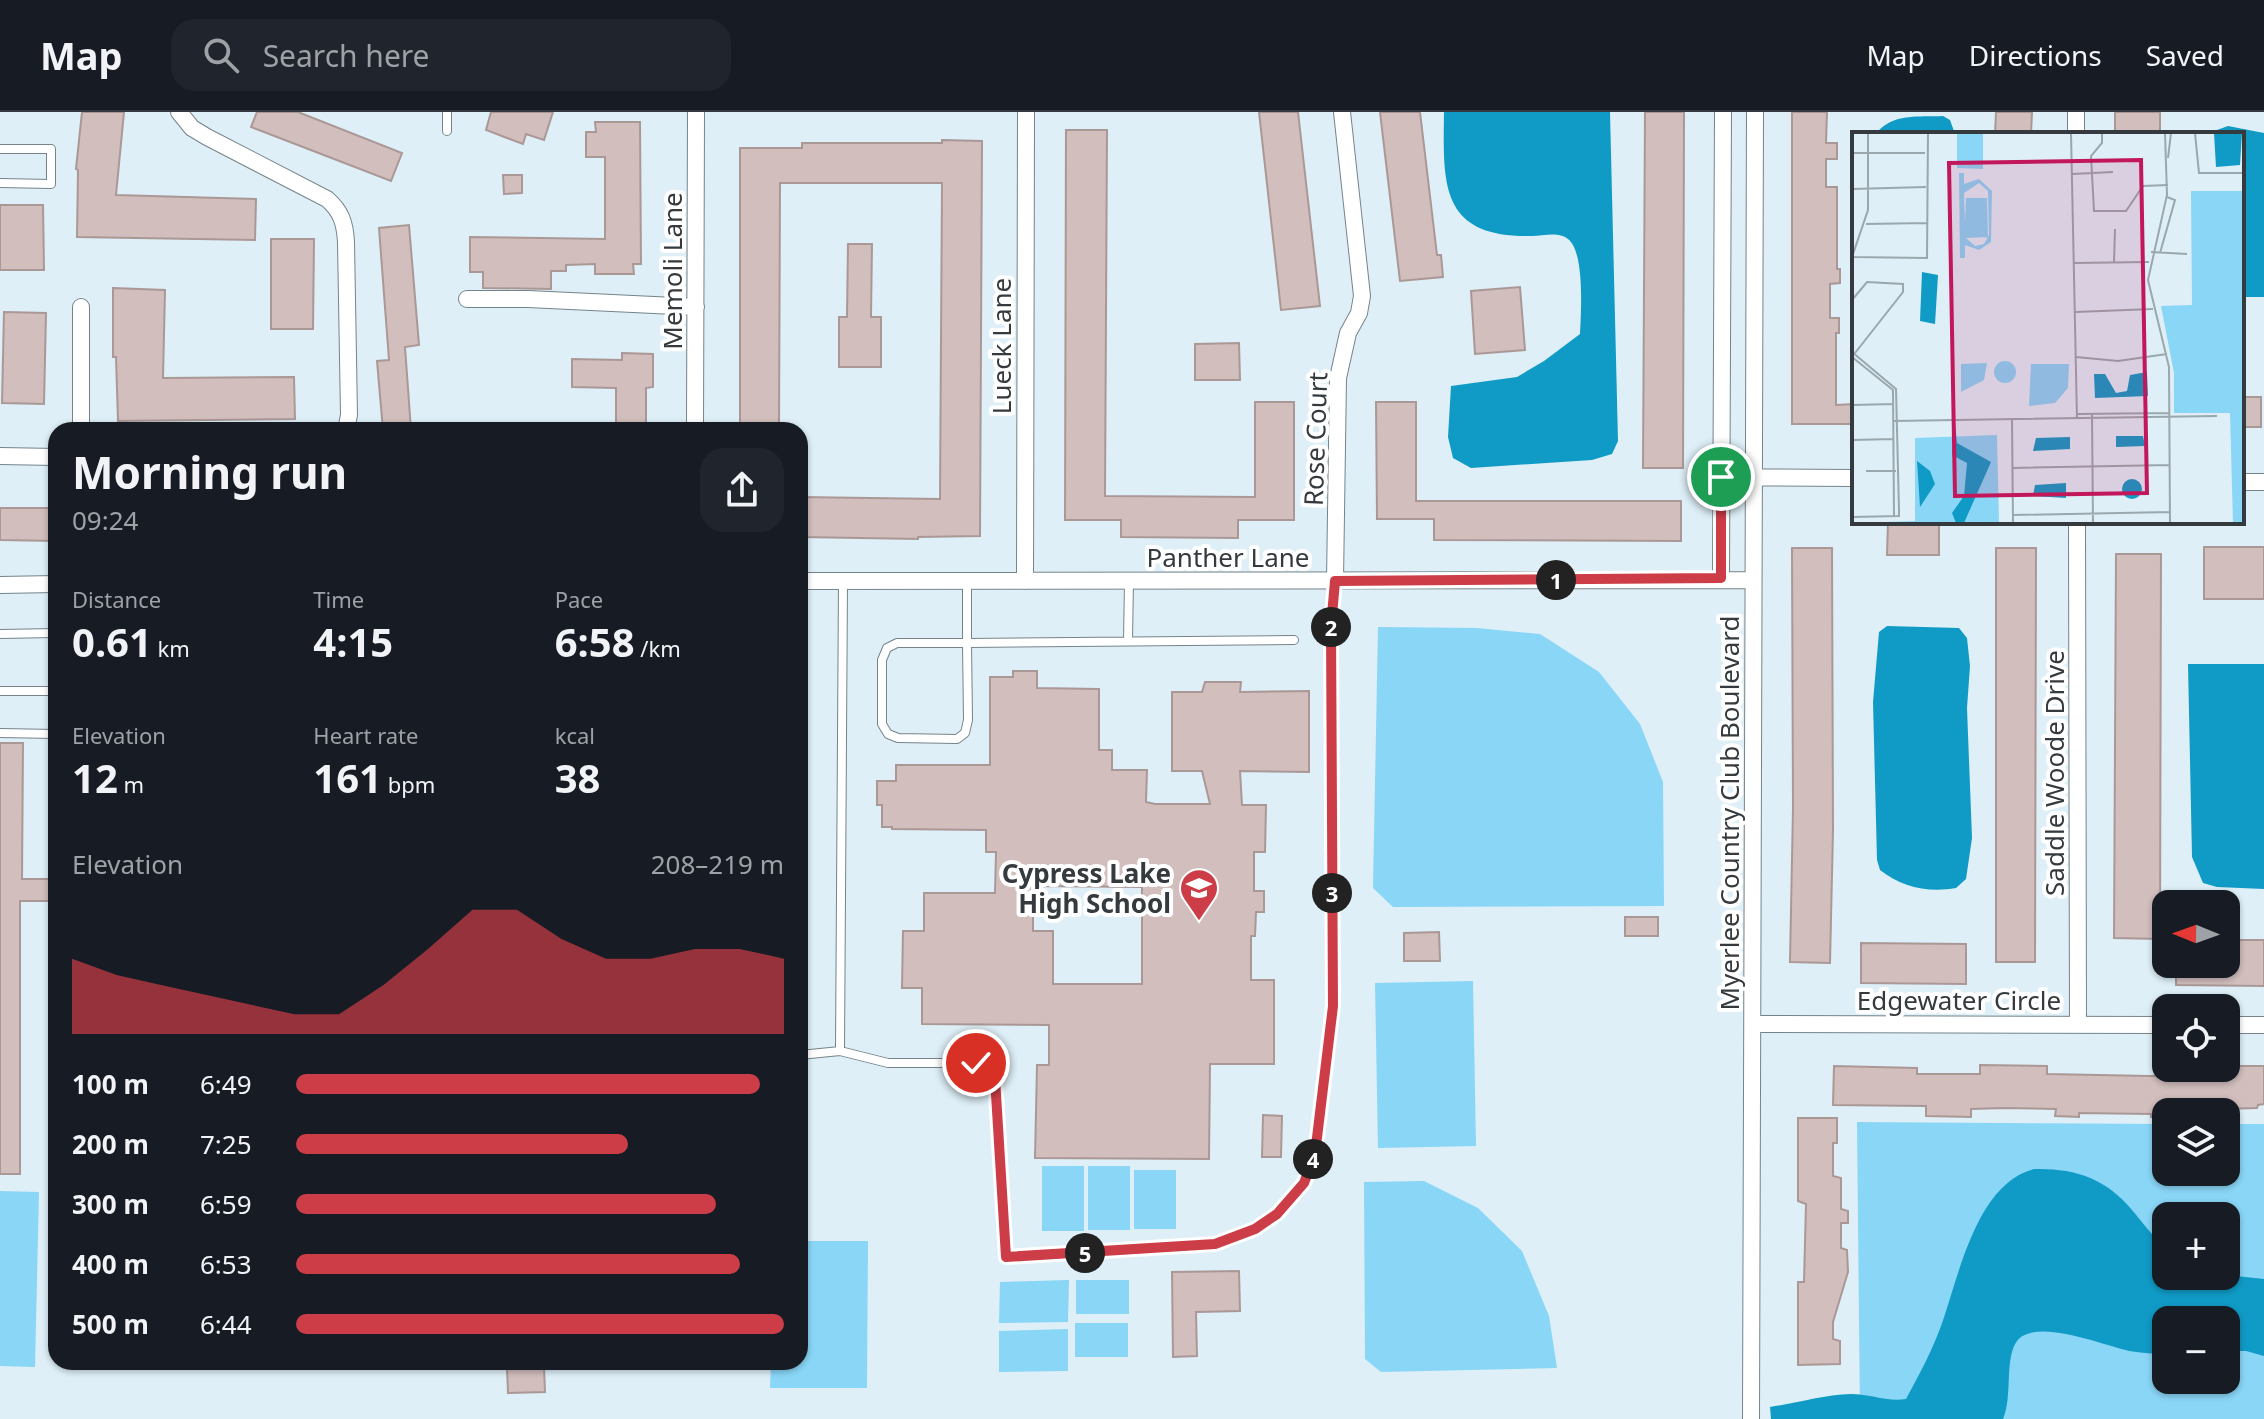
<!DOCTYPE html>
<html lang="en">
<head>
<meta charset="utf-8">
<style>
	body { margin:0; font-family:"Noto Sans",sans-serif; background:#20242c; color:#f1f3f6; height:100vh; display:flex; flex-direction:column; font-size:30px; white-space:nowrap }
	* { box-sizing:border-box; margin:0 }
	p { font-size:26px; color:#9ea1a6 }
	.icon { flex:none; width:44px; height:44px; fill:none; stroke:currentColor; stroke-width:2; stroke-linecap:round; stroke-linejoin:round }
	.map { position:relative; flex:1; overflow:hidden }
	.side { position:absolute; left:48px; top:310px; width:760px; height:948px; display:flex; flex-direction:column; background:#171b24; border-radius:24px; box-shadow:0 2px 6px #0004 }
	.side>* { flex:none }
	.needle { width:52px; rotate:271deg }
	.tools { position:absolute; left:2152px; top:778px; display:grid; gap:16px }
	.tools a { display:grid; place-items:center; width:88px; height:88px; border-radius:16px; background:#171b24; box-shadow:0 2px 6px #0004; font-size:40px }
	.pin { position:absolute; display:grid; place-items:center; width:68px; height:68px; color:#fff; margin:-34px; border:4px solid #fff; border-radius:50%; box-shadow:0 2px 8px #0007 }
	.km { position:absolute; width:40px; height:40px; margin:-20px; border-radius:50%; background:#222; color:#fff; font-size:22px; line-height:40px; text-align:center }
	.round { display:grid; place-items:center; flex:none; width:84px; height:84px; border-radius:24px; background:#20242c }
	.overview { display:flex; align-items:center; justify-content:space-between; height:136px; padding:0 24px }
	h1 { font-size:44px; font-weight:700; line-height:60px }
	.figures { display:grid; grid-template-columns:repeat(3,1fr); gap:12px; height:136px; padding:8px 24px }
	.figures div { display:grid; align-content:center }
	.figures b { font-size:40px; font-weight:700 }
	.figures small { font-size:22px; font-weight:400 }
	.figures p { font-size:22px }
	.chart { height:224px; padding:16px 24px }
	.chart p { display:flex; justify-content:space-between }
	.chart svg { width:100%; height:144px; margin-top:8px; fill:#cd3d47; opacity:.7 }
	ul { padding:0 24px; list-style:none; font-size:26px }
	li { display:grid; grid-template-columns:128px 96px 1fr; align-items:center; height:60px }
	li i { height:20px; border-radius:10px; background:#cd3d47 }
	header { display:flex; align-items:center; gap:48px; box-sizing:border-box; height:112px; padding:0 40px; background:#171b24; border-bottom:2px solid #363941 }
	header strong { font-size:38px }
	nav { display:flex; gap:44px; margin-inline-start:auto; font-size:28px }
	.search { width:560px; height:72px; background:#20242c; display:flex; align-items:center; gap:20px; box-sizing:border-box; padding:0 28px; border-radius:24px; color:#9ea1a6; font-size:30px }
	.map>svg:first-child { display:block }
	.green { fill:#89d6f7; fill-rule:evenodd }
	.water { fill:#109bc6 }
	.building { fill:#d1bebd; stroke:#aa9897; stroke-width:2; fill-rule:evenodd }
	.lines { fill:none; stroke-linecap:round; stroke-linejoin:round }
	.service-casing { stroke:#75848b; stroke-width:10 }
	.minor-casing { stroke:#75848b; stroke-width:18 }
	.service { stroke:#fff; stroke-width:8 }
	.minor { stroke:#fff; stroke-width:16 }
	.route-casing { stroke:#fff; stroke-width:16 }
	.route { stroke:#cd3d47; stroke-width:10 }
	.labels { text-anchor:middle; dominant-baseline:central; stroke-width:8; stroke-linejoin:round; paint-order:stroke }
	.street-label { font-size:26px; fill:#343a3d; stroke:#fff }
	.poi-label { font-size:26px; font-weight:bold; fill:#343a3d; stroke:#fff; text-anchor:end }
	.inset-road { fill:none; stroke:#9aa7ad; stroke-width:2 }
	.view { fill:#c2185b; fill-opacity:0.15; stroke:#c2185b; stroke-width:4 }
	.inset-edge { fill:none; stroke:#343a3d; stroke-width:4 }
</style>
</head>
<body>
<header>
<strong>Map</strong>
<div class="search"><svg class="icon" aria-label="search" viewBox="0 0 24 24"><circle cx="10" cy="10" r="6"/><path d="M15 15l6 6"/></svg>Search here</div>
<nav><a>Map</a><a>Directions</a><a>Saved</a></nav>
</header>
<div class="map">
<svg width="2264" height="1307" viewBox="0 0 2264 1307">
	<rect width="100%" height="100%" fill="#deeff7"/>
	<!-- green -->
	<path class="green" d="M 1378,515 L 1477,516 L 1540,522 L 1599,560 L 1640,612 L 1663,670 L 1664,794 L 1393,795 L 1373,776 Z
		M 1473,869 L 1476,1034 L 1378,1036 L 1375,871 Z
		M 1857,1010 L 2166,1012 L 2166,1060 L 2226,1060 L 2226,1012 L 2264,1012 L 2264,1307 L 1860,1307 ZM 2166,1104 L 2226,1104 L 2226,1164 L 2166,1164 ZM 2166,1208 L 2226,1208 L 2226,1268 L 2166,1268 Z
		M 1042,1054 L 1084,1054 L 1084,1119 L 1042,1119 Z
		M 1088,1054 L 1130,1054 L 1130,1118 L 1088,1118 Z
		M 1134,1058 L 1176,1058 L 1176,1117 L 1134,1117 Z
		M 1424,1069 L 1478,1096 L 1522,1139 L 1549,1204 L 1557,1256 L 1381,1260 L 1365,1247 L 1364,1070 Z
		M 0,1079 L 39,1080 L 35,1255 L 0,1254 Z
		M 800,1129 L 868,1129 L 867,1276 L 770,1276 L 771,1250 L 800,1250 Z
		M 1069,1168 L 1068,1210 L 999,1211 L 1000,1170 Z
		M 1076,1168 L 1129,1168 L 1129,1202 L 1076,1202 Z
		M 1075,1211 L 1128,1211 L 1128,1245 L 1075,1245 Z
		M 1068,1217 L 1068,1259 L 999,1260 L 999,1219 Z"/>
	<!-- water -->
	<path class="water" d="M 1444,0 L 1610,0 L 1618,329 L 1612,342 L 1592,348 L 1471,356 L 1453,346 L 1448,325 L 1451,274 L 1517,265 L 1544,249 L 1580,222 C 1581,201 1585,140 1568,127 C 1558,119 1543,124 1532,124 C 1440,126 1443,73 1444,0 Z
		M 1943,4 L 1950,8 L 1955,22 L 1876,22 C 1891,1 1919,5 1943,4 Z
		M 2228,14 L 2264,21 L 2264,185 L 2242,185 L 2242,22 L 2206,22 Z
		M 1887,514 L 1959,516 L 1967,526 L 1970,554 L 1967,596 L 1972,726 L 1966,767 L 1956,776 C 1928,781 1901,775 1880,758 L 1877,748 L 1873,590 L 1879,520 Z
		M 2188,552 L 2264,552 L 2264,777 L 2217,775 L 2203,771 L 2192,745 Z
		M 2034,1057 C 2074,1056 2106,1066 2132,1098 C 2143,1111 2152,1124 2166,1135 L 2166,1164 L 2226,1163 L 2264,1167 L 2264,1244 L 2246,1239 L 2226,1239 L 2226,1208 L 2166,1208 L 2166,1242 C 2154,1242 2141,1241 2129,1239 C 2105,1234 2035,1205 2017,1229 C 2004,1247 2013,1284 2003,1307 L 1771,1307 L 1770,1295 C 1797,1291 1823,1283 1851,1282 C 1871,1282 1886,1290 1906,1287 C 1919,1263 1932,1239 1941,1214 C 1959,1164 1976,1072 2034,1057 Z"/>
	<!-- building -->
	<path class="building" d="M 82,0 L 124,0 L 116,83 L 256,87 L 255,128 L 77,125 L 78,58 L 76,57 Z
		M 257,0 L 298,0 L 402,41 L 391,69 L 251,15 Z
		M 491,0 L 553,0 L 544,28 L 526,22 L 523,32 L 486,18 Z
		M 1259,0 L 1298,0 L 1320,194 L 1281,198 Z
		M 1380,0 L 1420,0 L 1437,143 L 1441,143 L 1443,165 L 1400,169 Z
		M 1645,0 L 1684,0 L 1683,356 L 1643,356 Z
		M 1792,0 L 1827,0 L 1826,31 L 1837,31 L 1837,47 L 1826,47 L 1826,75 L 1837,75 L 1837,157 L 1840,157 L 1840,171 L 1830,172 L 1830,206 L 1839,206 L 1839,221 L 1836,221 L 1836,293 L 1854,292 L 1854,312 L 1792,312 Z
		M 1996,0 L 2032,0 L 2031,22 L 1995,22 Z
		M 2115,0 L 2160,0 L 2160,22 L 2115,22 Z
		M 595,10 L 640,10 L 641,152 L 633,152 L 634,162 L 595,162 L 595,152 L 566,153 L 566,159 L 551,159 L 551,177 L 483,176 L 483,160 L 470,160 L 470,125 L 605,127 L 605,45 L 586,45 L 586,20 L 596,20 Z
		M 1066,18 L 1107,18 L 1105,384 L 1255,385 L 1255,290 L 1294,290 L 1294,408 L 1238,408 L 1238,426 L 1121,425 L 1121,408 L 1065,408 Z
		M 942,28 L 982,29 L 980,424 L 918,425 L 918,427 L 801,425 L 801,385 L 940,387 L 942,71 L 780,71 L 779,318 L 740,318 L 740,36 L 802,36 L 802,31 L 942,31 Z
		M 503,63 L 522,63 L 522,81 L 504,82 Z
		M 0,93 L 43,93 L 44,158 L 0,158 Z
		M 409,113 L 419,233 L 405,235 L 411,318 L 383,318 L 377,249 L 389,248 L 379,116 Z
		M 271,127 L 314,127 L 313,217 L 271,217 Z
		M 848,132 L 872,132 L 871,205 L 881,205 L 881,255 L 839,255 L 839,205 L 847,205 Z
		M 1520,175 L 1525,238 L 1475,242 L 1471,179 Z
		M 113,176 L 165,178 L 163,266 L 294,265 L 295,307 L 118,309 L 116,245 L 113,245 Z
		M 4,200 L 46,201 L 44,292 L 2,291 Z
		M 1239,231 L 1240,268 L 1195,268 L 1195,232 Z
		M 622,241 L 653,242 L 653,275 L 646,276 L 646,318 L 616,318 L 616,276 L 572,275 L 572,247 L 622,248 Z
		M 2242,285 L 2261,285 L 2261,315 L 2242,315 Z
		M 1376,290 L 1416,290 L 1416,389 L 1681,389 L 1681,429 L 1434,428 L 1434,407 L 1377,407 Z
		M 0,396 L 56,396 L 56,429 L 0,428 Z
		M 1888,410 L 1939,410 L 1939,443 L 1887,443 Z
		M 2204,435 L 2264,435 L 2264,487 L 2204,487 Z
		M 1792,436 L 1832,436 L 1833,718 L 1830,851 L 1790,850 L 1793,696 Z
		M 1996,436 L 2036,436 L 2035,850 L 1996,850 Z
		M 2116,442 L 2161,442 L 2160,827 L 2114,826 Z
		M 1013,559 L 1037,559 L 1037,576 L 1099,577 L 1099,638 L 1112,638 L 1112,658 L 1147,658 L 1146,690 L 1155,692 L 1210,692 L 1202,659 L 1172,659 L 1172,580 L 1202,580 L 1205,570 L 1241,570 L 1240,580 L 1309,579 L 1309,660 L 1240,659 L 1242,693 L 1266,693 L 1265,740 L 1254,740 L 1254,779 L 1264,779 L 1264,800 L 1256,800 L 1255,824 L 1251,824 L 1251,868 L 1274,868 L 1274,952 L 1210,952 L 1209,1047 L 1035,1046 L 1037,953 L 1049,953 L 1049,913 L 922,912 L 922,876 L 902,876 L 903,819 L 924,819 L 924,781 L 995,781 L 996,740 L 986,740 L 986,718 L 892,717 L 892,715 L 882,715 L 882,693 L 877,693 L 877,669 L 896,669 L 896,653 L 990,653 L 990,565 L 1013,565 ZM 1033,774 L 1142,775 L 1142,872 L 1053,872 L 1053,819 L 1033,819 Z
		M 0,631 L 23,631 L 22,767 L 53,767 L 51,789 L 20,789 L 20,1062 L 0,1062 Z
		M 1625,805 L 1658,805 L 1658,824 L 1625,824 Z
		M 1439,820 L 1440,849 L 1404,849 L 1404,821 Z
		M 2226,828 L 2264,828 L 2264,874 L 2176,873 L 2176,852 L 2226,852 Z
		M 1861,831 L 1966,832 L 1966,872 L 1861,871 Z
		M 1980,953 L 2047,954 L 2047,962 L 2150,964 L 2232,962 L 2232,954 L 2264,954 L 2264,992 L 2258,993 L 2257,996 L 2223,997 L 2224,1000 L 2175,998 L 2175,1000 L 2166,1000 L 2166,1005 L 2151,1005 L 2151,1002 L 2079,1001 L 2079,1005 L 2055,1004 L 2056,997 L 2004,996 L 1971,997 L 1971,1005 L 1926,1004 L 1926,994 L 1833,993 L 1834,954 L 1917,956 L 1917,962 L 1980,962 Z
		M 1263,1003 L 1282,1004 L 1281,1045 L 1262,1045 Z
		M 1798,1006 L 1837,1006 L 1837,1031 L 1833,1031 L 1833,1064 L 1841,1066 L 1841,1097 L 1848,1099 L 1848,1111 L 1841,1111 L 1841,1136 L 1847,1138 L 1848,1160 L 1833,1210 L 1833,1227 L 1840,1229 L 1840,1252 L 1798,1253 L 1798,1170 L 1804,1170 L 1806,1092 L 1798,1089 Z
		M 1239,1159 L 1240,1199 L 1196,1200 L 1197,1244 L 1173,1245 L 1172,1160 Z
		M 544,1255 L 545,1280 L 508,1281 L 507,1256 Z"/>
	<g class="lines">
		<!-- service casing -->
		<g class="service-casing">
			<path id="service" d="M 447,0 L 447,19
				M 0,37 L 51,37 L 51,72 L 0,71
				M 967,469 L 967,531 L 1294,528
				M 0,522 L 56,521
				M 1128,529 L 1129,469
				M 897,531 L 967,531 L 968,608 L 965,621 L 957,627 L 898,626 L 888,622 L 882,612 L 882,548 L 887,536 Z
				M 0,579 L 56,579
				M 0,621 L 56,622
				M 840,939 L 843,469
				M 800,943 L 840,939 L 888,951 L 976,951 L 991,955 L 995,966 L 1006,1145 L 1215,1132 L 1255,1117 L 1277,1102 L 1304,1071 L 1315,1042 L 1333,894 L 1331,515 L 1335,469"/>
		</g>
		<!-- minor casing -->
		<g class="minor-casing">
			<path id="minor" d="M 179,0 L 192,16 L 207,25 L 327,87 C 341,99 345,111 346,130 L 349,303 L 346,318
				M 2076,22 L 2076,0
				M 467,187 L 528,187 L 696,195
				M 81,195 L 81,318
				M 695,318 L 696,0
				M 0,344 L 56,345
				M 1721,365 L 1854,366
				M 2242,370 L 2264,370
				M 2077,410 L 2078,912
				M 1721,466 L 1723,0
				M 800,469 L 1753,468
				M 1025,469 L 1026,0
				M 1335,469 L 1338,266 L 1348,221 L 1359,201 L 1362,184 L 1342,0
				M 0,473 L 56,472
				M 1753,912 L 2166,913
				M 2226,913 L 2264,913
				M 1751,1307 L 1755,0"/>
		</g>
		<!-- service -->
		<use href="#service" class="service"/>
		<!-- minor -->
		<use href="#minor" class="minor"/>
	</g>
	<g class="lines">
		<!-- route casing -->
		<g class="route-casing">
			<path id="route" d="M 976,951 L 991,955 L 995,966 L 1006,1145 L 1215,1132 L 1255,1117 L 1277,1102 L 1304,1071 L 1315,1042 L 1333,894 L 1331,515 L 1335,469 L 1721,466 L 1721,365"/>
		</g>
		<!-- route -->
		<use href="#route" class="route"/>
	</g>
	<!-- icons -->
	<defs>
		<g id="school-pin" transform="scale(2)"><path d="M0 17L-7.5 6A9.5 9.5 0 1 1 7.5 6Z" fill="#cd3d47" stroke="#fff"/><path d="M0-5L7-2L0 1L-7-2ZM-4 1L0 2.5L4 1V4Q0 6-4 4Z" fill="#fff"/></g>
	</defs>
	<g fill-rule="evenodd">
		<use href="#school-pin" x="1199" y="776"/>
	</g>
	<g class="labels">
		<!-- street labels -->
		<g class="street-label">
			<text transform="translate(672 159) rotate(-90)">Memoli Lane</text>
			<text transform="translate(1001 234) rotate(-90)">Lueck Lane</text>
			<text transform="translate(1315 327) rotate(-88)">Rose Court</text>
			<text x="1228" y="445">Panther Lane</text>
			<text transform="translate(2054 661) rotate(-90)">Saddle Woode Drive</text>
			<text transform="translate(1729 701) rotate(-90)">Myerlee Country Club Boulevard</text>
			<text x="1959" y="888">Edgewater Circle</text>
		</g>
		<!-- poi labels -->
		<g class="poi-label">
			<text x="1171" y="761">Cypress Lake<tspan x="1171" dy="30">High School</tspan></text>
		</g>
	</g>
	<!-- overview -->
	<g transform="translate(1852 20)">
		<rect width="392" height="392" fill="#deeff7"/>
		<path d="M 105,1 L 131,1 L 131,37 L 105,36 ZM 107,41 L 112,41 L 112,52 L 127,47 L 140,59 L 139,110 L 127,118 L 113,113 L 113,126 L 108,126 ZM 127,51 L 136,59 L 137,103 L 132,112 L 123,114 L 114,106 L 136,105 L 135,66 L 114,66 L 113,92 L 112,61 ZM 339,59 L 392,59 L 392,391 L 381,391 L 378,281 L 322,281 L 322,241 L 309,174 L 340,173 ZM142 240a11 11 0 1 1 22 0a11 11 0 1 1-22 0ZM 135,231 L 132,248 L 109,260 L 109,232 ZM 179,232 L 217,232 L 216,256 L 203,271 L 177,274 ZM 145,303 L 147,391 L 6,391 L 63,389 L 63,306 Z" fill="#89d6f7" fill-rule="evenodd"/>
		<path d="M 390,1 L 388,33 L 364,35 L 362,1 ZM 70,140 L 86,143 L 83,192 L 68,189 ZM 295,240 L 296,264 L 243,266 L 242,242 L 253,242 L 264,261 L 275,259 L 278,243 ZM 103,291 L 105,311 L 139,330 L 112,391 L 104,391 L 100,381 L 112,364 L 115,331 L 100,323 ZM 264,304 L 291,304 L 293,314 L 264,315 ZM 184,306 L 218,305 L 218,317 L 181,319 ZM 65,329 L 78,339 L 83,352 L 68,375 ZM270 357a10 10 0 1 1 20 0a10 10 0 1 1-20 0ZM 214,351 L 214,366 L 181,364 L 183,353 Z" fill="#109bc6"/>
		<path class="inset-road" d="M 219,1 L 225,287M 250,1 L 250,11 L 239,24 L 242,79 L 274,79 L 291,54 L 316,53M 313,1 L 315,63 L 296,148 L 317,235 L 318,391M 343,1 L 347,41 L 392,41M 0,21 L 73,21M 316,26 L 319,1M 220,42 L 261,40M 0,57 L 74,55M 14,92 L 75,91M 299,120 L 335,122M 308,121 L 323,68 L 315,65M 0,125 L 75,126 L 76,1M 0,125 L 16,78 L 16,1M 222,131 L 297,130M 262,131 L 263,97M 0,168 L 15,150 L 51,152 L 51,160 L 3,221M 223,180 L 301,177M 0,220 L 44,257 L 47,378 L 47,384 L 0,385M 0,225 L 41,258 L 42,384M 224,225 L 266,229 L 315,222M 0,273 L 42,272M 225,282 L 317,281M 240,282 L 241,391M 160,288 L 161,391M 41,289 L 365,284M 0,308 L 42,307M 160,336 L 318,333M 14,339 L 44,339M 161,383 L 318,380"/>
		<path class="view" d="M 289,28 L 295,361 L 103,364 L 97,31 Z"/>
		<rect width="392" height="392" class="inset-edge"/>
	</g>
</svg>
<div class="tools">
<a><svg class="needle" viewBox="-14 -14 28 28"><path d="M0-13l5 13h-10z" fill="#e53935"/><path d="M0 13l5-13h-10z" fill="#9ea1a6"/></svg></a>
<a><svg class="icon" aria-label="locate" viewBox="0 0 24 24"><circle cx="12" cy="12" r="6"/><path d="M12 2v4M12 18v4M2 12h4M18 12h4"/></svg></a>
<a><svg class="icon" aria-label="layers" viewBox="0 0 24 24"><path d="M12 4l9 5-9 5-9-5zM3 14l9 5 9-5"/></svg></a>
<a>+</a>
<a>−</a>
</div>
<div class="pin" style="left:1721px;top:365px;background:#1e9e55"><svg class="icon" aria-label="arrive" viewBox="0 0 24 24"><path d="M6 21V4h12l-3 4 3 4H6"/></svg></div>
<div class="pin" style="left:976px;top:951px;background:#d93025"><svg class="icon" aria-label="check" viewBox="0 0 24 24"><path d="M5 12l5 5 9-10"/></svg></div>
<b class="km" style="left:1556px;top:468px">1</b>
<b class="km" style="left:1331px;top:515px">2</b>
<b class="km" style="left:1332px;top:781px">3</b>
<b class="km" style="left:1313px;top:1047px">4</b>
<b class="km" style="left:1085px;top:1141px">5</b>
<section class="side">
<div class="overview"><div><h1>Morning run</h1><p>09:24</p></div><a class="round"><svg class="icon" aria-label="share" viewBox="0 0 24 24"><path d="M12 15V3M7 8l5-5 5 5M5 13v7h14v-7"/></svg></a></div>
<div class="figures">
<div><p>Distance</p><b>0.61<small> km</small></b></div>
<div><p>Time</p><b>4:15</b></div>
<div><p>Pace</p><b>6:58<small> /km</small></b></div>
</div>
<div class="figures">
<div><p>Elevation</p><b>12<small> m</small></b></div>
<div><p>Heart rate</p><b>161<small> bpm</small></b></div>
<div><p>kcal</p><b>38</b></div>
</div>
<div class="chart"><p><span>Elevation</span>208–219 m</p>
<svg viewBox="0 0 160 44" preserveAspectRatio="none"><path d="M0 44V21L10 26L20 29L30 32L40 35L50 38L60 38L70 29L80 18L90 6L100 6L110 15L120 21L130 21L140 18L150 18L160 21V44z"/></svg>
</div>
<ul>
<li><b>100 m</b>6:49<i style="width:95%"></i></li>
<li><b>200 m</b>7:25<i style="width:68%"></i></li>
<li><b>300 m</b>6:59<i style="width:86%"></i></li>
<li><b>400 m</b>6:53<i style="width:91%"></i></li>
<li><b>500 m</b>6:44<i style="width:100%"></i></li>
</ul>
</section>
</div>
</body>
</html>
